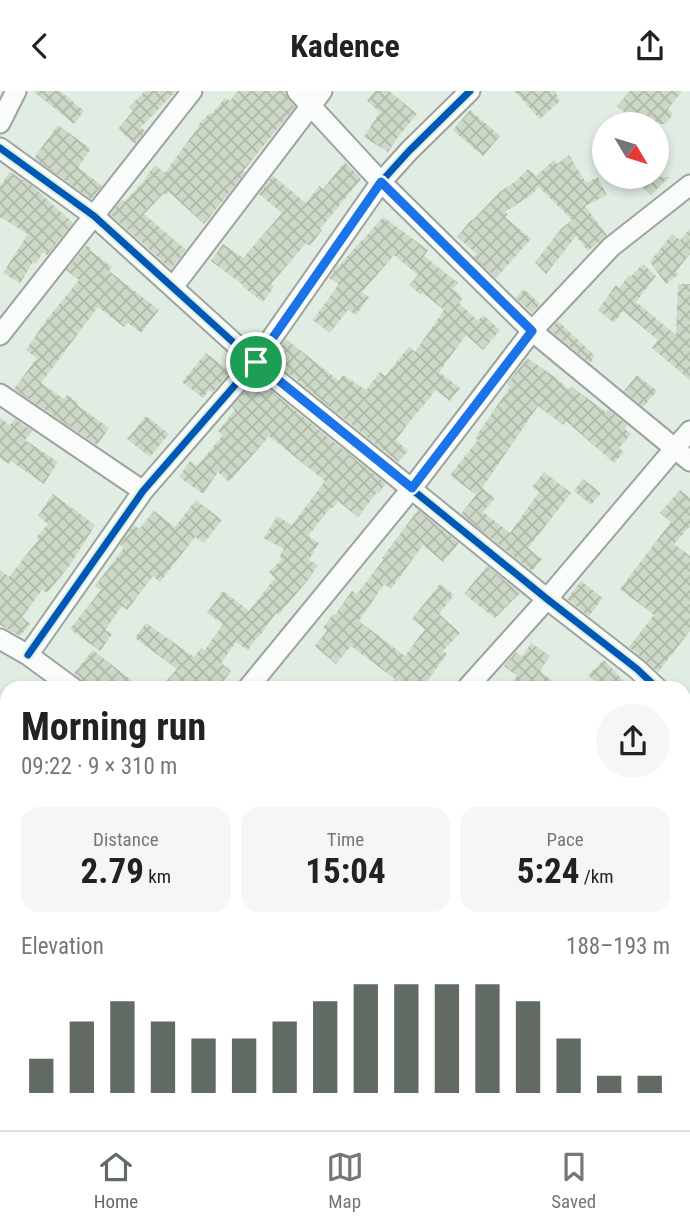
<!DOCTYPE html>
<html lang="en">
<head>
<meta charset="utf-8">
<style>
	body { margin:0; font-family:"Roboto Condensed",sans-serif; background:#f6f6f6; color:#222; height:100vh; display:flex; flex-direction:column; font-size:26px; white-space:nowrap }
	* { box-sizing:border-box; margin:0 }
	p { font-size:23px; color:#767676 }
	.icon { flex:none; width:38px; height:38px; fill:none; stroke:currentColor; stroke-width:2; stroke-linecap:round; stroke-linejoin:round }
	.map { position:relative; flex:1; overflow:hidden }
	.panel { position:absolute; left:0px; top:590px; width:691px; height:450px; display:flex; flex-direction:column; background:#fff; border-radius:21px 21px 0 0; box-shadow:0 4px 10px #0003 }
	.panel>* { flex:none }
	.needle { width:46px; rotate:128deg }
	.fabs { position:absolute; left:592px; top:21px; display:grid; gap:14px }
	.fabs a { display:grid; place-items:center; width:77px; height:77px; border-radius:50%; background:#fff; box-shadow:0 4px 10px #0003; font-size:35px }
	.pin { position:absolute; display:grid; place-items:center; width:60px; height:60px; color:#fff; margin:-30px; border:4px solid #fff; border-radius:50%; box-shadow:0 2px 7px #0007 }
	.round { display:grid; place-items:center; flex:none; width:74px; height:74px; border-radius:37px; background:#f6f6f6 }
	.headline { display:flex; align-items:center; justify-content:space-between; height:119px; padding:0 21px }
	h1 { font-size:38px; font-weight:700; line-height:52px }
	.stats { display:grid; grid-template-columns:repeat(3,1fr); gap:10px; height:119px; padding:7px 21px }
	.stats div { display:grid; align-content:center; border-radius:18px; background:#f6f6f6; text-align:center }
	.stats b { font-size:35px; font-weight:700 }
	.stats small { font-size:19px; font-weight:400 }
	.stats p { font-size:19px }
	.chart { height:196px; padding:14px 21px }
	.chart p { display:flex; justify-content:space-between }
	.chart svg { width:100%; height:126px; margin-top:7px; stroke:#626b63; stroke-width:6 }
	header { display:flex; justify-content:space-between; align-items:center; height:91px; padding:0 21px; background:#fff; font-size:32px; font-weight:700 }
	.tabs { display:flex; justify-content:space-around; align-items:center; height:98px; border-top:2px solid #e0e0e0; background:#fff; font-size:19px; color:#767676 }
	.tabs a { display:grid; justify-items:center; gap:4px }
	.tabs .active { color:#626b63 }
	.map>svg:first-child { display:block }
	.building { fill:url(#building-cross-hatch) }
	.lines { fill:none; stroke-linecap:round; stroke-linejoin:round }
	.minor-casing { stroke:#9ca49d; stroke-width:23 }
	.major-casing { stroke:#9ca49d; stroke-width:28 }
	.minor { stroke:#fafcfb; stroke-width:19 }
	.major { stroke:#fafcfb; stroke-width:24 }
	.cycleway-casing { stroke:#dcf1de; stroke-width:11 }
	.cycleway { stroke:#0057b8; stroke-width:7 }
	.route-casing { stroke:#fff; stroke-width:14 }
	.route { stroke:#1a73e8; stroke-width:9 }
</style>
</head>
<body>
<header><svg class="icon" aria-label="back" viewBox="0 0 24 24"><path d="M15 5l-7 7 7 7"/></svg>Kadence<svg class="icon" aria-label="share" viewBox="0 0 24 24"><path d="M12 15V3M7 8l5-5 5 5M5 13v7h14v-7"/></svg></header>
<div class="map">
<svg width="690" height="1039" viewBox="0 0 690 1039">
	<defs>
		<pattern id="building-cross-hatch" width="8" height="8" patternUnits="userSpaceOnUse" patternTransform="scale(1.75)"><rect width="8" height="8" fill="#cdd8c6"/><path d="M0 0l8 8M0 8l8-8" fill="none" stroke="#b0b9aa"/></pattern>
	</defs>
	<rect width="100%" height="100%" fill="#e1ece2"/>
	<!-- building -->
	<path class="building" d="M 33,0 L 60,0 L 84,20 L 74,33 Z
		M 145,0 L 176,0 L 141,36 L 145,40 L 135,53 L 118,38 L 133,20 L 129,16 Z
		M 238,0 L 285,0 L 288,8 L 295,16 L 252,69 L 243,80 L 245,81 L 241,87 L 204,133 L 169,101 L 166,104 L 164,102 L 144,123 L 186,159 L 171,178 L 110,123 L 122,109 L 124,111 L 146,88 L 145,87 L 155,74 L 165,82 L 199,35 L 198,34 L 210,22 L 212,23 L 225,7 L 230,10 Z
		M 375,0 L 389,0 L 417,23 L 398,46 L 388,61 L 364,46 L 380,21 L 367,10 Z
		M 514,0 L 555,0 L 560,10 L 540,28 Z
		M 630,0 L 682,0 L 668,18 L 673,23 L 665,33 L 640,33 L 617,15 Z
		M 470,19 L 500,45 L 483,65 L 453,39 Z
		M 58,34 L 91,58 L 78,76 L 102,95 L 91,108 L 34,67 Z
		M 569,64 L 586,92 L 598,86 L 607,104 L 585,115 L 607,144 L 588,160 L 576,145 L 546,183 L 535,171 L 562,137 L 572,129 L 539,96 L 531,104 L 505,121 L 508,123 L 505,126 L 531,148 L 496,187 L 474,166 L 477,163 L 457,146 L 471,129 L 472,130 L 501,100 L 516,90 L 528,78 L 536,85 L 554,69 L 557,73 Z
		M 345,71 L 361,88 L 320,138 L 322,139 L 310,155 L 306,152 L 271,193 L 274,196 L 263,211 L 242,195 L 243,194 L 211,170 L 223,153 L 243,167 L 282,122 L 259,103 L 273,85 L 306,112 L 319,95 L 323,98 Z
		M 10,81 L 31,94 L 73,132 L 47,164 L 43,161 L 36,173 L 33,171 L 20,192 L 3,182 L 28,143 L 0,126 L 0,95 Z
		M 632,86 L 669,86 L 651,104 Z
		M 383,126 L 428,159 L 424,165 L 458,192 L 453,198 L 463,207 L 459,212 L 478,230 L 483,224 L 500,239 L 483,259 L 466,244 L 439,281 L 460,297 L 450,310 L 436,299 L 407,334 L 396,349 L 408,360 L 398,371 L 272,269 L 286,248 L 339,290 L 343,284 L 366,299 L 380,281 L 385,285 L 409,256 L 415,261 L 444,219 L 423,202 L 421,204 L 409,194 L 418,184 L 394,164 L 362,201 L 369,206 L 356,224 L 348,219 L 330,242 L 313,229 L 339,193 L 329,187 L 338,174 L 339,175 L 362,149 L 363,149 Z
		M 690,138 L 690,163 L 676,180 L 679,183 L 666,193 L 650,171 L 672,143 L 680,149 Z
		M 87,154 L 91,157 L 90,159 L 112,176 L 109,180 L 159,219 L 141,242 L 128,232 L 124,236 L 98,216 L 41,292 L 64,308 L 67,304 L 78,312 L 77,314 L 109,337 L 97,354 L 14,298 L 37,267 L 26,259 L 45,231 L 79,189 L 66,179 Z
		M 643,173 L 656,185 L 636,211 L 676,244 L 678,193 L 690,193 L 690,289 L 652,257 L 658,249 L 623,220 L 614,232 L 598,219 L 616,194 L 619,197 L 629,184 L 631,185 Z
		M 524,198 L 540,213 L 532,222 L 516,207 Z
		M 558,230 L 595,265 L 590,272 L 550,239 Z
		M 206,262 L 230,281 L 212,302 L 209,299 L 203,307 L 182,291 Z
		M 527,267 L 556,287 L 569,299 L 572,296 L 606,321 L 608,318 L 627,334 L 625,338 L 631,343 L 619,357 L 624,361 L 614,372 L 566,330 L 563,334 L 538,315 L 482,397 L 495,407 L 483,421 L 510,442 L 539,401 L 532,396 L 544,381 L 571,402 L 528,457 L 542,468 L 532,480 L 461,423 L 476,404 L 450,384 L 478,349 L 475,347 L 510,296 L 507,293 Z
		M 637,284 L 657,300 L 643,316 L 624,300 Z
		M 251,294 L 261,302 L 265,295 L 386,393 L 378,403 L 377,401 L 358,426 L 338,410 L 333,417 L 331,416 L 308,445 L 319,452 L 309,469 L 318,474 L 308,489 L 278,524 L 276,522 L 258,547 L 257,546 L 248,559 L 236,551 L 221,572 L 231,580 L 218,597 L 160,597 L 177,578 L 135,547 L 146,532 L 194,566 L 201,557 L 205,559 L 223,533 L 207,522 L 223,500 L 249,520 L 275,487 L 269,481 L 282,468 L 279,466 L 284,458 L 264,447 L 277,425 L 292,434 L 325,390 L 269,345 L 229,391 L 218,381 L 203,403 L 179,386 L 190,370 L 197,375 L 223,344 L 218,340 L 235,319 L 232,316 Z
		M 146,325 L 169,343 L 150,366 L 127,348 Z
		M 0,327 L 10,334 L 15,328 L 32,340 L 25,349 L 58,371 L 44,393 L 11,370 L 9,373 L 0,367 Z
		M 583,388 L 601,402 L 591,414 L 574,400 Z
		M 680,399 L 690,407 L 690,435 L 674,453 L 690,465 L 690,540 L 658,581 L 629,556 L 654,524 L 620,498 L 671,431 L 660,422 Z
		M 53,403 L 95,434 L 70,474 L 47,502 L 42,499 L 22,526 L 30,533 L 20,545 L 0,534 L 0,479 L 9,486 L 39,448 L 36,447 L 48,433 L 38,425 Z
		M 196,409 L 222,429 L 204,452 L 195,446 L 160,491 L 153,485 L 127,519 L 122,515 L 105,539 L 112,543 L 100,560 L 70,538 L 101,499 L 95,495 L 124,457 L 120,454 L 134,434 L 139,438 L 141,436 L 154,420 L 175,436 Z
		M 418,419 L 459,452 L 443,471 L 423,454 L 391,498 L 384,493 L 359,530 L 405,565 L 425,538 L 412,528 L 440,493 L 454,504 L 439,523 L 460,542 L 443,560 L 447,563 L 422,597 L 389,597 L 395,588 L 351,555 L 336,573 L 315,555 L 327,540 L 323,537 L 333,523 L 335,524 L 352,500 L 357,503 L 384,468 L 382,467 Z
		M 487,475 L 520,502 L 495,527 L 464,503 Z
		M 581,490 L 603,507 L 589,525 L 567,508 Z
		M 531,552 L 550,565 L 540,580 L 561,597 L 506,597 L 517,585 L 504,575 L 516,561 L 522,566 Z
		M 93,559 L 141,597 L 86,597 L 81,588 L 74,582 Z
		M 604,569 L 618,584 L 631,597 L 601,597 L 588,584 Z"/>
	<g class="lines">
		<!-- minor casing -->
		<g class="minor-casing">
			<path id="minor" d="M 297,0 L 381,91 L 532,240 L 690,370
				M 0,32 L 16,0
				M 0,57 L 94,125 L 255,271 L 547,508 L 637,578 L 657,597
				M 173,196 L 322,0
				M 0,244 L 192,0
				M 0,303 L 143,400
				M 0,548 L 28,564 L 73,597
				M 28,564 L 143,400 L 255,271 L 381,91 L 409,60 L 470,0
				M 248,597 L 412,397 L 532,240 L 611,156 L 690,94
				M 467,597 L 547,508 L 675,357 L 690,340
				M 684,639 L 690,658
				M 0,673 L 7,665"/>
		</g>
		<!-- major casing -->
		<g class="major-casing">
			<path id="major" d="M 684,670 L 690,666
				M 397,1039 L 401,1032"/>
		</g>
		<!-- minor -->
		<use href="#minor" class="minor"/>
		<!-- major -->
		<use href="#major" class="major"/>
		<!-- cycleway casing -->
		<g class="cycleway-casing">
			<path id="cycleway" d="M 0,57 L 94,125 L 255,271 L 547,508 L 637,578 L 657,597
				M 28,564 L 143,400 L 255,271 L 381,91 L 409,60 L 470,0"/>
		</g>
		<!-- cycleway -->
		<use href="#cycleway" class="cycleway"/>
	</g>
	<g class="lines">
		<!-- route casing -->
		<g class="route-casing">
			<path id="route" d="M 381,91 L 532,240 L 412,397 L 256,271 Z"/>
		</g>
		<!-- route -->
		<use href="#route" class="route"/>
	</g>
</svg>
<div class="fabs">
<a><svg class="needle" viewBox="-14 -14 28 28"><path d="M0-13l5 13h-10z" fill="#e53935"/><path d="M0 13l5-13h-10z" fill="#767676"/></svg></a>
</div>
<div class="pin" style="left:256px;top:271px;background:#1e9e55"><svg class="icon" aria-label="arrive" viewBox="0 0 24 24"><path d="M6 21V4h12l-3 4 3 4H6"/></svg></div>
<section class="panel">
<div class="headline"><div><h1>Morning run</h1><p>09:22 · 9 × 310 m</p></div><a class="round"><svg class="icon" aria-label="share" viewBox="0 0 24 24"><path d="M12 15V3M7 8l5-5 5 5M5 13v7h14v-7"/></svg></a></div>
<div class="stats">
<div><p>Distance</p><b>2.79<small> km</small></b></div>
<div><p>Time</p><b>15:04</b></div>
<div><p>Pace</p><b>5:24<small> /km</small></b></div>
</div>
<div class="chart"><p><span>Elevation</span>188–193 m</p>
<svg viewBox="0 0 160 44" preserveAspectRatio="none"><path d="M5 44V32M15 44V19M25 44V12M35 44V19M45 44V25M55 44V25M65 44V19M75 44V12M85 44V6M95 44V6M105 44V6M115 44V6M125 44V12M135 44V25M145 44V38M155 44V38"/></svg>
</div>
</section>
</div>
<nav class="tabs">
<a class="active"><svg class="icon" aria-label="home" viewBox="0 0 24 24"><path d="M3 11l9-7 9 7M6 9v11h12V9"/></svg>Home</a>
<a><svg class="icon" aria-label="map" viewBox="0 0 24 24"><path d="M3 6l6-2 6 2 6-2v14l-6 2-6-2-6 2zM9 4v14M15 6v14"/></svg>Map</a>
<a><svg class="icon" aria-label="saved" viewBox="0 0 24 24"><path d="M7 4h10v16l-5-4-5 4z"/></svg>Saved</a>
</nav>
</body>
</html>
